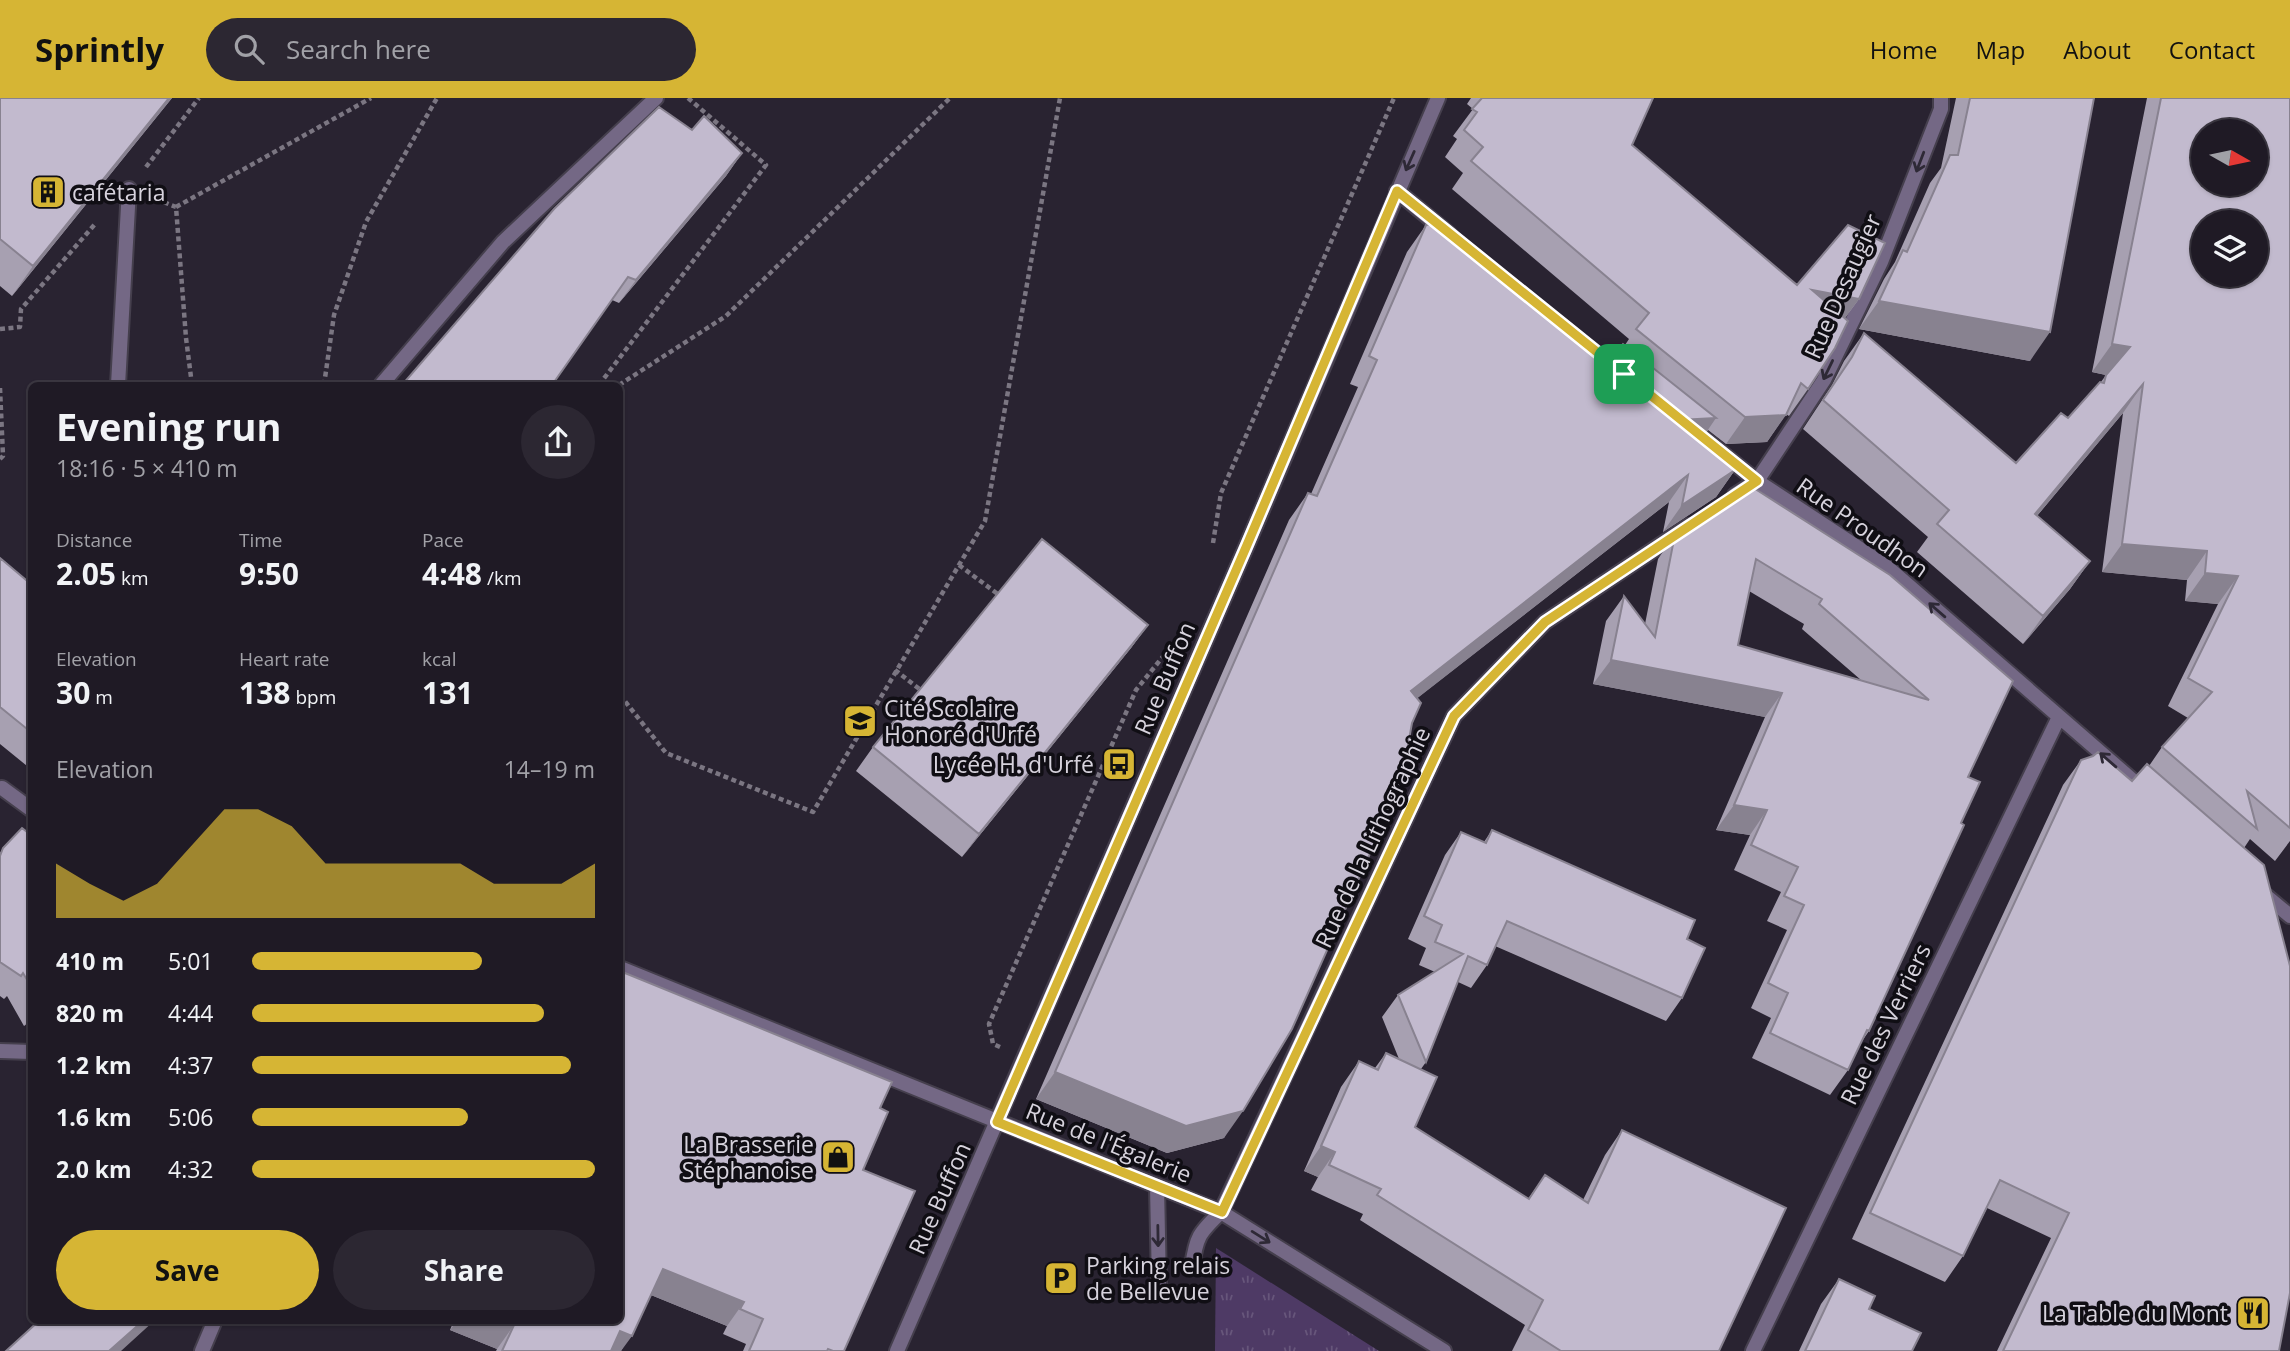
<!DOCTYPE html>
<html lang="en">
<head>
<meta charset="utf-8">
<style>
	body { margin:0; font-family:"Open Sans",sans-serif; background:#2c2732; color:#f1f3f6; height:100vh; display:flex; flex-direction:column; font-size:26px; white-space:nowrap }
	* { box-sizing:border-box; margin:0 }
	p { font-size:23px; color:#a1a1a7 }
	.icon { flex:none; width:38px; height:38px; fill:none; stroke:currentColor; stroke-width:2; stroke-linecap:round; stroke-linejoin:round }
	.map { position:relative; flex:1; overflow:hidden }
	.details { position:absolute; left:28px; top:284px; width:595px; height:942px; display:flex; flex-direction:column; background:#1f1a25; border-radius:10px; box-shadow:0 2px 5px #0004,0 0 0 2px #3c3842 }
	.details>* { flex:none }
	.needle { width:46px; rotate:99deg }
	.buttons { position:absolute; left:2191px; top:21px; display:grid; gap:14px }
	.buttons a { display:grid; place-items:center; width:77px; height:77px; border-radius:50%; background:#1f1a25; box-shadow:0 2px 5px #0004,0 0 0 2px #3c3842; font-size:35px }
	.pin { position:absolute; display:grid; place-items:center; width:60px; height:60px; color:#fff; margin:-30px; border-radius:14px; box-shadow:0 4px 10px #0006 }
	.round { display:grid; place-items:center; flex:none; width:74px; height:74px; border-radius:37px; background:#2c2732 }
	.head { display:flex; align-items:center; justify-content:space-between; height:119px; padding:0 28px }
	h1 { font-size:38px; font-weight:700; line-height:52px }
	.figures { display:grid; grid-template-columns:repeat(3,1fr); gap:10px; height:119px; padding:7px 28px }
	.figures div { display:grid; align-content:center }
	.figures b { font-size:30px; font-weight:700 }
	.figures small { font-size:19px; font-weight:400 }
	.figures p { font-size:19px }
	.chart { height:196px; padding:14px 28px }
	.chart p { display:flex; justify-content:space-between }
	.chart svg { width:100%; height:126px; margin-top:7px; fill:#d6b534; opacity:.7 }
	.button { display:flex; gap:14px; margin-top:auto; padding:14px 28px }
	.button a { flex:1; height:80px; border-radius:42px; background:#d6b534; color:#111; font-size:28px; font-weight:700; line-height:80px; text-align:center }
	.button a+a { background:#2c2732; color:#f1f3f6 }
	ul { padding:0 28px; list-style:none; font-size:23px }
	li { display:grid; grid-template-columns:112px 84px 1fr; align-items:center; height:52px }
	li i { height:18px; border-radius:9px; background:#d6b534 }
	header { display:flex; align-items:center; gap:42px; box-sizing:border-box; height:98px; padding:0 35px; background:#d6b534; color:#111 }
	header strong { font-size:33px }
	nav { display:flex; gap:38px; margin-inline-start:auto; font-size:24px }
	.search { width:490px; height:63px; background:#2c2732; display:flex; align-items:center; gap:18px; box-sizing:border-box; padding:0 24px; border-radius:38px; color:#a1a1a7; font-size:26px }
	.map>svg:first-child { display:block }
	.grass { fill:url(#grass-tufts) }
	.lines { fill:none; stroke-linecap:round; stroke-linejoin:round }
	.service-casing { stroke:#453f4d; stroke-width:18 }
	.minor-casing { stroke:#453f4d; stroke-width:18 }
	.path { stroke:#7b7682; stroke-width:4.5; stroke-dasharray:5 3.5; stroke-linecap:butt }
	.service { stroke:#746885; stroke-width:14 }
	.minor { stroke:#746885; stroke-width:14 }
	.wall { fill:#a7a0b1; fill-rule:evenodd }
	.shaded-wall { fill:#888290 }
	.building { fill:#c2bace; stroke:#888290; stroke-width:2; fill-rule:evenodd }
	.oneway { stroke:#2e2936 }
	.route-casing { stroke:#fff; stroke-width:14 }
	.route { stroke:#d6b534; stroke-width:9 }
	.labels { text-anchor:middle; dominant-baseline:central; stroke-width:7; stroke-linejoin:round; paint-order:stroke }
	.poi-label { font-size:23px; fill:#d7d3dd; stroke:#100e14; text-anchor:start }
	.street-label { font-size:23px; fill:#d7d3dd; stroke:#100e14 }
</style>
</head>
<body>
<header>
<strong>Sprintly</strong>
<div class="search"><svg class="icon" aria-label="search" viewBox="0 0 24 24"><circle cx="10" cy="10" r="6"/><path d="M15 15l6 6"/></svg>Search here</div>
<nav><a>Home</a><a>Map</a><a>About</a><a>Contact</a></nav>
</header>
<div class="map">
<svg width="2290" height="1253" viewBox="0 0 2290 1253">
	<defs>
		<pattern id="grass-tufts" width="24" height="20" patternUnits="userSpaceOnUse" patternTransform="scale(1.75)"><rect width="24" height="20" fill="#4e3a65"/><path d="M3 7l-1-3M5 7V3M7 7l1-3M15 17l-1-3M17 17v-4M19 17l1-3" fill="none" stroke="#67567b"/></pattern>
	</defs>
	<rect width="100%" height="100%" fill="#292331"/>
	<!-- grass -->
	<path class="grass" d="M 1216,1150 L 1379,1253 L 1215,1253 Z"/>
	<g class="lines">
		<!-- service casing -->
		<g class="service-casing">
			<path id="service" d="M 118,287 L 129,91
				M 381,287 L 503,144 L 656,0
				M 2,690 L 32,712
				M 0,953 L 32,954
				M 1157,1088 L 1159,1187
				M 1192,1169 C 1196,1139 1199,1135 1221,1114"/>
		</g>
		<!-- minor casing -->
		<g class="minor-casing">
			<path id="minor" d="M 1397,93 L 1450,137
				M 1689,329 L 1757,383 L 1886,468 L 2146,694
				M 1735,397 L 1757,383 L 1824,282 L 1881,164 L 1941,11 L 1941,0
				M 2259,792 L 2290,818
				M 620,870 L 1221,1114 L 1444,1253
				M 1221,1114 L 1454,618 L 1545,524 L 1689,428
				M 202,1253 L 215,1222
				M 897,1253 L 1247,447 L 1438,0
				M 1753,1253 L 2059,619"/>
		</g>
		<!-- path -->
		<path class="path" d="M 146,69 L 199,0
			M 156,101 L 176,109 L 186,240 L 192,287
			M 176,109 L 371,0
			M 0,231 L 20,229 L 21,211 L 96,125
			M 324,287 L 334,217 L 366,124 L 437,0
			M 599,287 L 766,67 L 688,0
			M 619,287 L 726,218 L 950,0
			M 0,290 L 3,358 L 0,361
			M 1213,445 L 1221,395 L 1394,0
			M 959,467 L 999,497
			M 895,572 L 922,593
			M 620,597 L 666,655 L 813,714 L 985,423 L 1060,0
			M 1000,949 L 993,946 L 989,926 L 1136,592 L 1165,556"/>
		<!-- service -->
		<use href="#service" class="service"/>
		<!-- minor -->
		<use href="#minor" class="minor"/>
	</g>
	<!-- wall -->
	<path class="wall" d="M 0,0 L 172,0 L 12,198 L 0,188 Z
		M 1471,0 L 1653,0 L 1632,47 L 1797,187 L 1859,201 L 1845,220 L 1808,291 L 1789,318 L 1786,316 L 1767,344 L 1726,346 L 1708,332 L 1701,342 L 1735,372 L 1716,399 L 1663,434 L 1669,404 L 1417,600 L 1224,1040 L 1167,1055 L 1036,1001 L 1289,422 L 1308,395 L 1311,396 L 1358,289 L 1350,286 L 1407,154 L 1426,127 L 1608,263 L 1625,247 L 1629,241 L 1452,91 L 1463,75 L 1445,59 L 1457,41 L 1453,38 L 1473,11 L 1467,6 Z
		M 1956,0 L 2094,0 L 2030,263 L 1859,231 L 1884,181 L 1895,164 L 1930,85 L 1941,70 Z
		M 2147,0 L 2290,0 L 2290,743 L 2275,763 L 2250,741 L 2244,750 L 2279,1253 L 1997,1253 L 2051,1140 L 1987,1110 L 1963,1158 L 1945,1184 L 1852,1141 L 2063,687 L 2081,662 L 2132,683 L 2149,668 L 2162,649 L 2188,620 L 2168,608 L 2218,506 L 2185,503 L 2187,482 L 2102,474 L 2123,315 L 2037,418 L 2090,463 L 2070,491 L 2023,546 L 1917,454 L 1928,439 L 1803,331 L 1832,287 L 1844,263 L 1864,235 L 2016,365 L 2068,320 L 2101,284 L 2106,277 L 2092,274 Z
		M 692,32 L 742,55 L 726,78 L 619,205 L 612,202 Z
		M 1675,436 L 1890,477 L 1968,679 L 1961,725 L 1869,933 L 1860,946 L 1848,972 L 1830,997 L 1752,960 L 1771,920 L 1751,910 L 1787,832 L 1767,823 L 1781,794 L 1734,772 L 1750,737 L 1716,732 L 1765,619 L 1593,586 L 1606,523 L 1624,498 L 1645,526 L 1658,461 ZM 1749,493 L 1804,526 L 1802,531 L 1861,582 L 1738,547 Z
		M 0,460 L 32,487 L 32,672 L 0,646 Z
		M 1148,527 L 1131,550 L 962,759 L 856,673 L 873,649 Z
		M 1492,732 L 1687,841 L 1682,900 L 1666,923 L 1495,848 L 1487,867 L 1471,890 L 1458,884 L 1426,964 L 1421,971 L 1415,1029 L 1528,1101 L 1545,1077 L 1583,1102 L 1605,1057 L 1622,1032 L 1719,1253 L 1512,1253 L 1525,1227 L 1360,1122 L 1363,1116 L 1311,1092 L 1318,1079 L 1304,1073 L 1341,989 L 1359,963 L 1375,970 L 1386,955 L 1399,961 L 1382,919 L 1398,897 L 1435,874 L 1419,867 L 1426,850 L 1408,841 L 1445,757 L 1461,734 L 1484,744 Z
		M 32,738 L 32,922 L 24,928 L 7,898 L 4,901 L 0,898 L 0,755 L 3,750 Z
		M 880,1010 L 863,1072 L 844,1253 L 743,1253 L 746,1246 L 723,1236 L 727,1228 L 651,1197 L 621,1253 L 496,1253 L 497,1251 L 450,1232 L 454,1222 L 620,1222 Z
		M 1839,1181 L 1869,1211 L 1912,1253 L 1799,1253 L 1821,1206 Z"/>
	<!-- shaded-wall -->
	<path class="shaded-wall" d="M 169,0 L 172,0 L 12,198 L 33,168 Z
		M 742,55 L 726,78 L 619,205 L 636,182 Z
		M 1812,192 L 1859,201 L 1839,228 Z
		M 1879,203 L 2050,234 L 2030,263 L 1859,231 Z
		M 2112,246 L 2130,249 L 2110,278 L 2092,274 Z
		M 2143,286 L 2123,315 L 2015,444 L 2035,416 Z
		M 1786,317 L 1767,344 L 1726,346 L 1745,319 Z
		M 1716,320 L 1697,348 L 1677,322 Z
		M 1735,372 L 1716,399 L 1663,434 L 1682,407 Z
		M 1688,377 L 1669,404 L 1392,620 L 1411,593 Z
		M 2122,446 L 2207,453 L 2187,482 L 2102,474 Z
		M 2090,463 L 2070,491 L 2023,546 L 2043,518 Z
		M 2205,475 L 2238,478 L 2218,506 L 2185,503 Z
		M 1148,527 L 1131,550 L 962,759 L 979,736 Z
		M 1611,562 L 1782,595 L 1765,619 L 1593,586 Z
		M 1734,707 L 1767,712 L 1750,737 L 1716,732 Z
		M 32,918 L 32,922 L 24,928 Z
		M 1055,974 L 1243,1013 L 1224,1040 L 1167,1055 L 1036,1001 Z
		M 1321,1048 L 1335,1054 L 1318,1079 L 1304,1073 Z
		M 663,1171 L 744,1204 L 727,1228 L 646,1195 Z
		M 144,1222 L 155,1222 L 121,1253 L 109,1253 Z
		M 458,1222 L 501,1222 L 514,1227 L 497,1251 L 450,1232 Z
		M 620,1233 L 632,1238 L 621,1253 L 606,1253 Z"/>
	<!-- building -->
	<path class="building" d="M 0,0 L 169,0 L 33,168 L 0,141 Z
		M 1482,0 L 1653,0 L 1632,47 L 1797,187 L 1848,127 L 1885,145 L 1859,201 L 1812,192 L 1848,223 L 1835,250 L 1808,291 L 1801,285 L 1786,317 L 1745,319 L 1636,231 L 1649,215 L 1471,63 L 1483,49 L 1464,32 L 1477,14 L 1472,11 Z
		M 1970,0 L 2094,0 L 2050,234 L 1879,203 L 1903,152 L 1907,154 L 1950,57 L 1958,57 Z
		M 2161,0 L 2290,0 L 2290,730 L 2247,693 L 2257,731 L 2162,649 L 2212,594 L 2188,580 L 2238,478 L 2205,475 L 2207,453 L 2122,446 L 2143,286 L 2035,416 L 2090,463 L 2043,518 L 1937,426 L 1949,412 L 1823,302 L 1852,259 L 1864,235 L 2016,365 L 2061,315 L 2068,320 L 2100,284 L 2104,285 L 2106,277 L 2130,249 L 2112,246 ZM 2203,33 L 2256,33 L 2256,86 L 2203,86 ZM 2203,124 L 2256,124 L 2256,177 L 2203,177 Z
		M 659,9 L 692,32 L 704,18 L 742,55 L 636,182 L 628,179 L 552,287 L 402,287 L 554,111 Z
		M 1443,124 L 1608,263 L 1623,246 L 1716,320 L 1677,322 L 1735,372 L 1682,407 L 1688,377 L 1411,593 L 1421,605 L 1412,625 L 1401,686 L 1292,931 L 1243,1013 L 1186,1028 L 1055,974 L 1308,395 L 1317,398 L 1377,262 L 1369,258 L 1426,127 Z
		M 1749,387 L 1890,477 L 2013,583 L 1968,679 L 1980,684 L 1961,725 L 1964,727 L 1869,933 L 1867,932 L 1848,972 L 1770,935 L 1788,895 L 1768,885 L 1804,807 L 1784,798 L 1798,769 L 1751,747 L 1767,712 L 1734,707 L 1782,595 L 1611,562 L 1624,498 L 1655,539 L 1675,436 ZM 1756,461 L 1822,501 L 1819,506 L 1929,602 L 1738,547 Z
		M 1042,441 L 1148,527 L 979,736 L 873,649 Z
		M 0,460 L 32,487 L 32,635 L 0,609 Z
		M 2098,654 L 2132,683 L 2147,666 L 2264,767 L 2290,868 L 2290,1195 L 2279,1253 L 2003,1253 L 2069,1115 L 2000,1082 L 1963,1158 L 1870,1115 L 2081,662 L 2093,658 Z
		M 22,730 L 32,738 L 32,890 L 23,875 L 21,878 L 0,864 L 0,758 L 3,750 Z
		M 1492,732 L 1695,822 L 1687,841 L 1705,850 L 1682,900 L 1507,823 L 1487,867 L 1468,858 L 1426,964 L 1398,897 L 1463,856 L 1435,844 L 1442,827 L 1424,818 L 1461,734 L 1486,745 Z
		M 620,873 L 892,984 L 880,1010 L 888,1014 L 863,1072 L 915,1093 L 844,1253 L 833,1253 L 828,1251 L 827,1253 L 749,1253 L 763,1221 L 740,1211 L 744,1204 L 663,1171 L 632,1238 L 620,1233 L 611,1253 L 502,1253 L 514,1227 L 501,1222 L 620,1222 Z
		M 1386,955 L 1437,979 L 1415,1029 L 1529,1101 L 1545,1077 L 1588,1105 L 1622,1032 L 1786,1110 L 1719,1253 L 1561,1253 L 1528,1232 L 1543,1202 L 1377,1097 L 1381,1091 L 1329,1067 L 1335,1054 L 1321,1048 L 1359,963 L 1378,972 Z
		M 1839,1181 L 1875,1198 L 1869,1211 L 1921,1235 L 1912,1253 L 1805,1253 Z
		M 40,1222 L 144,1222 L 109,1253 L 6,1253 Z"/>
	<!-- one-way arrows -->
	<defs><path id="oneway-shaft" d="M-6 0H5M1.5-3L5.5 0L1.5 3" fill="none" stroke-width="1.6" stroke-linecap="round" stroke-linejoin="round" transform="scale(1.75)"/></defs>
	<g class="oneway">
		<use href="#oneway-shaft" transform="translate(1410 63) rotate(114)"/>
		<use href="#oneway-shaft" transform="translate(1920 64) rotate(111)"/>
		<use href="#oneway-shaft" transform="translate(1828 272) rotate(116)"/>
		<use href="#oneway-shaft" transform="translate(1937 512) rotate(-139)"/>
		<use href="#oneway-shaft" transform="translate(2108 662) rotate(-139)"/>
		<use href="#oneway-shaft" transform="translate(1158 1138) rotate(89)"/>
		<use href="#oneway-shaft" transform="translate(1261 1139) rotate(32)"/>
	</g>
	<g class="lines">
		<!-- route casing -->
		<g class="route-casing">
			<path id="route" d="M 1397,93 L 1757,383 L 1545,524 L 1454,618 L 1222,1114 L 997,1024 L 1247,447 Z"/>
		</g>
		<!-- route -->
		<use href="#route" class="route"/>
	</g>
	<!-- icons -->
	<defs>
		<g id="building-square" transform="scale(1.75)"><rect x="-9" y="-9" width="18" height="18" rx="4" fill="#d6b534" stroke="#100e14"/><path d="M-4-6H4V6H1V3H-1V6H-4ZM-2.5-4.3h1.7v1.8h-1.7ZM.8-4.3h1.7v1.8H.8ZM-2.5-1h1.7V.8h-1.7ZM.8-1h1.7V.8H.8Z" fill="#111"/></g>
		<g id="school-square" transform="scale(1.75)"><rect x="-9" y="-9" width="18" height="18" rx="4" fill="#d6b534" stroke="#100e14"/><path d="M0-5L7-2L0 1L-7-2ZM-4 1L0 2.5L4 1V4Q0 6-4 4Z" fill="#111"/></g>
		<g id="bus-square" transform="scale(1.75)"><rect x="-9" y="-9" width="18" height="18" rx="4" fill="#d6b534" stroke="#100e14"/><path d="M-5-6H5V4H4V6H2V4H-2V6H-4V4H-5ZM-3.5-4V0h7V-4ZM-3.5 1.2v1.5H-2V1.2ZM2 1.2v1.5H3.5V1.2Z" fill="#111"/></g>
		<g id="shop-square" transform="scale(1.75)"><rect x="-9" y="-9" width="18" height="18" rx="4" fill="#d6b534" stroke="#100e14"/><path d="M-5-2.5h2.3a2.7 3.5 0 0 1 5.4 0H5L5.5 6h-11ZM-1.5-2.5h3a1.5 2.3 0 0 0-3 0Z" fill="#111"/></g>
		<g id="parking-square" transform="scale(1.75)"><rect x="-9" y="-9" width="18" height="18" rx="4" fill="#d6b534" stroke="#100e14"/><path d="M-3.5-5.5H1a3.5 3.5 0 0 1 0 7H-1V5.5H-3.5ZM-1-3.4V-.6H.8a1.4 1.4 0 0 0 0-2.8Z" fill="#111"/></g>
		<g id="restaurant-square" transform="scale(1.75)"><rect x="-9" y="-9" width="18" height="18" rx="4" fill="#d6b534" stroke="#100e14"/><path d="M-5-6h1v4h1v-4h1v4h1v-4h1v5L-1.5 .5V6h-2V.5L-5-1ZM5-6V6H3V1.5H1.5Q1.5-4 5-6Z" fill="#111"/></g>
	</defs>
	<g fill-rule="evenodd">
		<use href="#building-square" x="48" y="94"/>
		<use href="#school-square" x="860" y="623"/>
		<use href="#bus-square" x="1119" y="666"/>
		<use href="#shop-square" x="838" y="1059"/>
		<use href="#parking-square" x="1061" y="1180"/>
		<use href="#restaurant-square" x="2253" y="1215"/>
	</g>
	<g class="labels">
		<!-- poi labels -->
		<g class="poi-label">
			<text x="72" y="94">cafétaria</text>
			<text x="884" y="610">Cité Scolaire<tspan x="884" dy="26">Honoré d'Urfé</tspan></text>
			<text x="1094" y="666" text-anchor="end">Lycée H. d'Urfé</text>
			<text x="814" y="1046" text-anchor="end">La Brasserie<tspan x="814" dy="26">Stéphanoise</tspan></text>
			<text x="1086" y="1167">Parking relais<tspan x="1086" dy="26">de Bellevue</tspan></text>
			<text x="2228" y="1215" text-anchor="end">La Table du Mont</text>
		</g>
		<!-- street labels -->
		<g class="street-label">
			<text transform="translate(1842 188) rotate(-66)">Rue Desaugier</text>
			<text transform="translate(1863 429) rotate(35)">Rue Proudhon</text>
			<text transform="translate(1164 580) rotate(-67)">Rue Buffon</text>
			<text transform="translate(1372 739) rotate(-65)">Rue de la Lithographie</text>
			<text transform="translate(1885 926) rotate(-64)">Rue des Verriers</text>
			<text transform="translate(1109 1044) rotate(22)">Rue de l'Égalerie</text>
			<text transform="translate(939 1100) rotate(-66)">Rue Buffon</text>
		</g>
	</g>
</svg>
<div class="buttons">
<a><svg class="needle" viewBox="-14 -14 28 28"><path d="M0-13l5 13h-10z" fill="#e53935"/><path d="M0 13l5-13h-10z" fill="#a1a1a7"/></svg></a>
<a><svg class="icon" aria-label="layers" viewBox="0 0 24 24"><path d="M12 4l9 5-9 5-9-5zM3 14l9 5 9-5"/></svg></a>
</div>
<div class="pin" style="left:1624px;top:276px;background:#1e9e55"><svg class="icon" aria-label="arrive" viewBox="0 0 24 24"><path d="M6 21V4h12l-3 4 3 4H6"/></svg></div>
<section class="details">
<div class="head"><div><h1>Evening run</h1><p>18:16 · 5 × 410 m</p></div><a class="round"><svg class="icon" aria-label="share" viewBox="0 0 24 24"><path d="M12 15V3M7 8l5-5 5 5M5 13v7h14v-7"/></svg></a></div>
<div class="figures">
<div><p>Distance</p><b>2.05<small> km</small></b></div>
<div><p>Time</p><b>9:50</b></div>
<div><p>Pace</p><b>4:48<small> /km</small></b></div>
</div>
<div class="figures">
<div><p>Elevation</p><b>30<small> m</small></b></div>
<div><p>Heart rate</p><b>138<small> bpm</small></b></div>
<div><p>kcal</p><b>131</b></div>
</div>
<div class="chart"><p><span>Elevation</span>14–19 m</p>
<svg viewBox="0 0 160 44" preserveAspectRatio="none"><path d="M0 44V25L10 32L20 38L30 32L40 19L50 6L60 6L70 12L80 25L90 25L100 25L110 25L120 25L130 32L140 32L150 32L160 25V44z"/></svg>
</div>
<ul>
<li><b>410 m</b>5:01<i style="width:67%"></i></li>
<li><b>820 m</b>4:44<i style="width:85%"></i></li>
<li><b>1.2 km</b>4:37<i style="width:93%"></i></li>
<li><b>1.6 km</b>5:06<i style="width:63%"></i></li>
<li><b>2.0 km</b>4:32<i style="width:100%"></i></li>
</ul>
<div class="button"><a>Save</a><a>Share</a></div>
</section>
</div>
</body>
</html>
